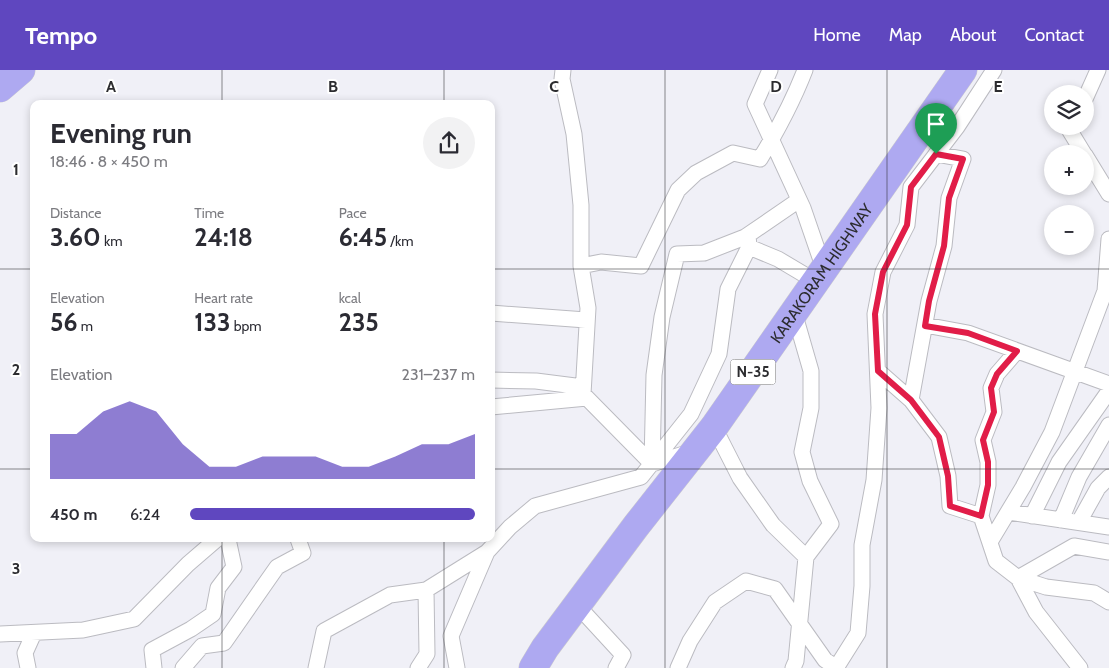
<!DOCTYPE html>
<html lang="en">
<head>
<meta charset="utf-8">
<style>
	body { margin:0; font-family:Cabin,sans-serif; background:#f2f2f3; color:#2b2b33; height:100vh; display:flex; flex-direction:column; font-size:19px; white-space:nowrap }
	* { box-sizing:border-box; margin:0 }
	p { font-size:16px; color:#7c7c81 }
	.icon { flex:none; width:28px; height:28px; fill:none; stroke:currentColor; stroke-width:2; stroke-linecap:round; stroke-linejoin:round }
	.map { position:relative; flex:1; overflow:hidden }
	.panel { position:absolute; left:30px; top:30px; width:465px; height:442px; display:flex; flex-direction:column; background:#fff; border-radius:10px; box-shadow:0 2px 8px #0003 }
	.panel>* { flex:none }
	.tools { position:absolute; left:1044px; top:15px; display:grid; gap:10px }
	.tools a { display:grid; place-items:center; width:50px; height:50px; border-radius:50%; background:#fff; box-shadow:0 2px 8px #0003; font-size:25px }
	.pin { position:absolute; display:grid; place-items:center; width:42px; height:42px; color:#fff; margin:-51px -21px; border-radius:50% 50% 50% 0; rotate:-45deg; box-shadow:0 0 5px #0007 }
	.pin .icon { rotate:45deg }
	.round { display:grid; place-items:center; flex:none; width:52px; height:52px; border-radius:26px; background:#f2f2f3 }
	.headline { display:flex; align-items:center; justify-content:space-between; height:85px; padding:0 20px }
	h1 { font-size:28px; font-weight:800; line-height:38px }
	.figures { display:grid; grid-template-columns:repeat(3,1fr); gap:8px; height:85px; padding:5px 20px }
	.figures div { display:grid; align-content:center }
	.figures b { font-size:25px; font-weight:800 }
	.figures small { font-size:14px; font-weight:400 }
	.figures p { font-size:14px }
	.chart { height:140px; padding:10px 20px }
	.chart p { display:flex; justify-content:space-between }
	.chart svg { width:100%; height:90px; margin-top:5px; fill:#5f47bf; opacity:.7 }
	ul { padding:0 20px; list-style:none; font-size:16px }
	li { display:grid; grid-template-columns:80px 60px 1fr; align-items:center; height:38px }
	li i { height:12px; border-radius:6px; background:#5f47bf }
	header { display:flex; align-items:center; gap:30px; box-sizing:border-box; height:70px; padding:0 25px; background:#5f47bf; color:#fff }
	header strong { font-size:24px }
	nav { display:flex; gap:28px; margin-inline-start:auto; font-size:18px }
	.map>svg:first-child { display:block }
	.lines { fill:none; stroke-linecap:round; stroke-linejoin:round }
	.street-casing { stroke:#bbbbc1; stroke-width:17 }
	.highway-casing { stroke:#cccccd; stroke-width:29 }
	.street { stroke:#fff; stroke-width:15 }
	.highway { stroke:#aea9f1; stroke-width:28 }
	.route-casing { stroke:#fff; stroke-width:10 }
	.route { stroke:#e11d48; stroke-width:6 }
	.grid { fill:none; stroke:#2c2c2f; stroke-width:1; stroke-opacity:0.55 }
	.labels { text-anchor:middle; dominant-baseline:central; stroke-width:4; stroke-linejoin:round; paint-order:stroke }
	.shield { fill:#fff; stroke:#6b6b6d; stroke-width:1 }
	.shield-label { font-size:15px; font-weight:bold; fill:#2c2c2f }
	.street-label { font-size:16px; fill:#2c2c2f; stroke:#fff }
	.grid-label { font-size:16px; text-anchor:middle; font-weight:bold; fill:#2c2c2f; stroke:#fff; stroke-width:4; stroke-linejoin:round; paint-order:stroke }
</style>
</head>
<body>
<header>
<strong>Tempo</strong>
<nav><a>Home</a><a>Map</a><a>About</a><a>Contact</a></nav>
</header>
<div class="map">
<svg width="1109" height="598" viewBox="0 0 1109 598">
	<rect width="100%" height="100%" fill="#f0f0f7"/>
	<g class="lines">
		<!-- street casing -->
		<g class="street-casing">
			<path id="street" d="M 563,0 L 562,9 L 574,64 L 581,135 L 581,196 L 588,238 L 583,324 L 652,394 L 690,382
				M 770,0 L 755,34 L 803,138 L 824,199
				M 1085,29 L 1098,0
				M 1072,56 L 1070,61 L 1084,84
				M 1085,85 L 1109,124
				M 749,177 L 778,189 L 815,211
				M 581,196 L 601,192 L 641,196 L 678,120 L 696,103 L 733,83 L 760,89 C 777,61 793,31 805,0
				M 794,242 L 811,301 L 811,338 L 802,382 L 810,411 L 831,454 L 806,487
				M 491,243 L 586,250
				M 925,255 L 968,263 L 1109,314
				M 878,301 L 911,330 L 939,367 L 948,406 L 950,436 L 981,446 L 996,491 L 1018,508 L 1036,542 L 1080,598
				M 491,310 L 536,311 L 583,317
				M 911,330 L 929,231 L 944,176 L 949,128 L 963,89 L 936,84
				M 491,337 L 587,328
				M 714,357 L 740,408 L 773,455 L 806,487 L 796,591 L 793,598
				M 652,394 L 654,305 L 662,247 L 677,184 L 704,183 L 745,167 L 799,130
				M 1008,442 L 1109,457
				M 981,446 L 988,415 L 988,392 L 983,370 L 994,342 L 991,318 L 997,304 L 1017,281
				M 1032,446 L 1059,392 L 1109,321
				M 1061,450 L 1079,407 L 1109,355
				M 1079,452 L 1098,418 L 1109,407
				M 990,472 L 1023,417 L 1052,362 L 1105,221 L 1109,169
				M 1018,508 L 1074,476 L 1109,482
				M 1018,508 L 1046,517 L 1094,523 L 1109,532
				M 577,535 L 623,585 L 616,598
				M 0,564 L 83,560 L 134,549 L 188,494 L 217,469
				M 28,598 L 25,583 L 34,563
				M 154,598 L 152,580 L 191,559 L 213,544 L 218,518 L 234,497 L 228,469
				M 183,598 L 202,576 L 224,573 L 277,497 L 303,483 L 298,469
				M 316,598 L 324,561 L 390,525 L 426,520
				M 418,598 L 427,584 L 426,520 L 487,482 L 510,457 L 535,436 L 641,407 L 691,344 L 719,284 L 728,219 L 749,177 L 748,165
				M 457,598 L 451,566 L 487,482
				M 678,598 L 690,571 L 715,532 L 746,511 L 775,519 L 825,590 L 837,598
				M 836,598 L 858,563 L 862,516 L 862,475 L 874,410 L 879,338 L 875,244 L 883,202 L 907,155 L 911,117 L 957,57 L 994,0"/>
		</g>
		<!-- highway casing -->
		<g class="highway-casing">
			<g id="highway">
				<path d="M 0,18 L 21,0"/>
				<path id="s1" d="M 533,598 L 545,578 L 636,456 L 714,357 L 963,0"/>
			</g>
		</g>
		<!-- street -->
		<use href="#street" class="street"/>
		<!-- highway -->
		<use href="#highway" class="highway"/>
	</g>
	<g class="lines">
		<!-- route casing -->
		<g class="route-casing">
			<path id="route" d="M 936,84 L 963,89 L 949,128 L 944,176 L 929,231 L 925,256 L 968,263 L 1017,281 L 997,304 L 991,318 L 994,342 L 983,370 L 988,392 L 988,415 L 981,446 L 950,436 L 948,406 L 939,367 L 911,330 L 878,301 L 875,244 L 883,202 L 907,155 L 911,117 Z"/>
		</g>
		<!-- route -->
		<use href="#route" class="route"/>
	</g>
	<!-- grid -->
	<path class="grid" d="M 222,0 L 222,34M 444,0 L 444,34M 665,0 L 665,598M 887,0 L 887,598M 0,199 L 34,199M 491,199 L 1109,199M 0,399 L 34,399M 491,399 L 1109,399M 222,469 L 222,598M 444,469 L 444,598"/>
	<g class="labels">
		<!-- shield labels -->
		<rect class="shield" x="730.5" y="289.5" width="45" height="25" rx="4"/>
		<g class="shield-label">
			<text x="753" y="302">N-35</text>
		</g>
		<!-- street labels -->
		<g class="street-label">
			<text stroke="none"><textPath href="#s1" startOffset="489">KARAKORAM HIGHWAY</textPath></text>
		</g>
	</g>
	<g class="grid-label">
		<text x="111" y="22">A</text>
		<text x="333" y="22">B</text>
		<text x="554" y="22">C</text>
		<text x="776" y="22">D</text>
		<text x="998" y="22">E</text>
		<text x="16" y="105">1</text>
		<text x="16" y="305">2</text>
		<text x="16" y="504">3</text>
	</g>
</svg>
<div class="tools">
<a><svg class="icon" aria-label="layers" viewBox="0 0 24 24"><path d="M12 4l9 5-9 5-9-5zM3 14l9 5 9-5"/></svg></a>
<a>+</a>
<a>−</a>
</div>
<div class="pin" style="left:936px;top:84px;background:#1e9e55"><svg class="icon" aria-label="arrive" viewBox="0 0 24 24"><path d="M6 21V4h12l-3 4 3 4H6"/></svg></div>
<section class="panel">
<div class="headline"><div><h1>Evening run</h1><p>18:46 · 8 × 450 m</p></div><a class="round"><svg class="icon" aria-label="share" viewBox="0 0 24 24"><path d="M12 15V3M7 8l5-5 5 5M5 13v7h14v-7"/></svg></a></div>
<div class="figures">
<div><p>Distance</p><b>3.60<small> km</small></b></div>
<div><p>Time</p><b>24:18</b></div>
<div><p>Pace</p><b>6:45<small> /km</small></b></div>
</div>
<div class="figures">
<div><p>Elevation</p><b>56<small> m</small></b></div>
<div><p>Heart rate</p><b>133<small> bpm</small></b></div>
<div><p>kcal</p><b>235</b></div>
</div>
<div class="chart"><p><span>Elevation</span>231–237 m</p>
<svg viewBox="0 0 160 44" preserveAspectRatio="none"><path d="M0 44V22L10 22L20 11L30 6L40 11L50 27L60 38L70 38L80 33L90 33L100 33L110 38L120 38L130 33L140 27L150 27L160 22V44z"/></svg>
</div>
<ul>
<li><b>450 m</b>6:24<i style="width:100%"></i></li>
</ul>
</section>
</div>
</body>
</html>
